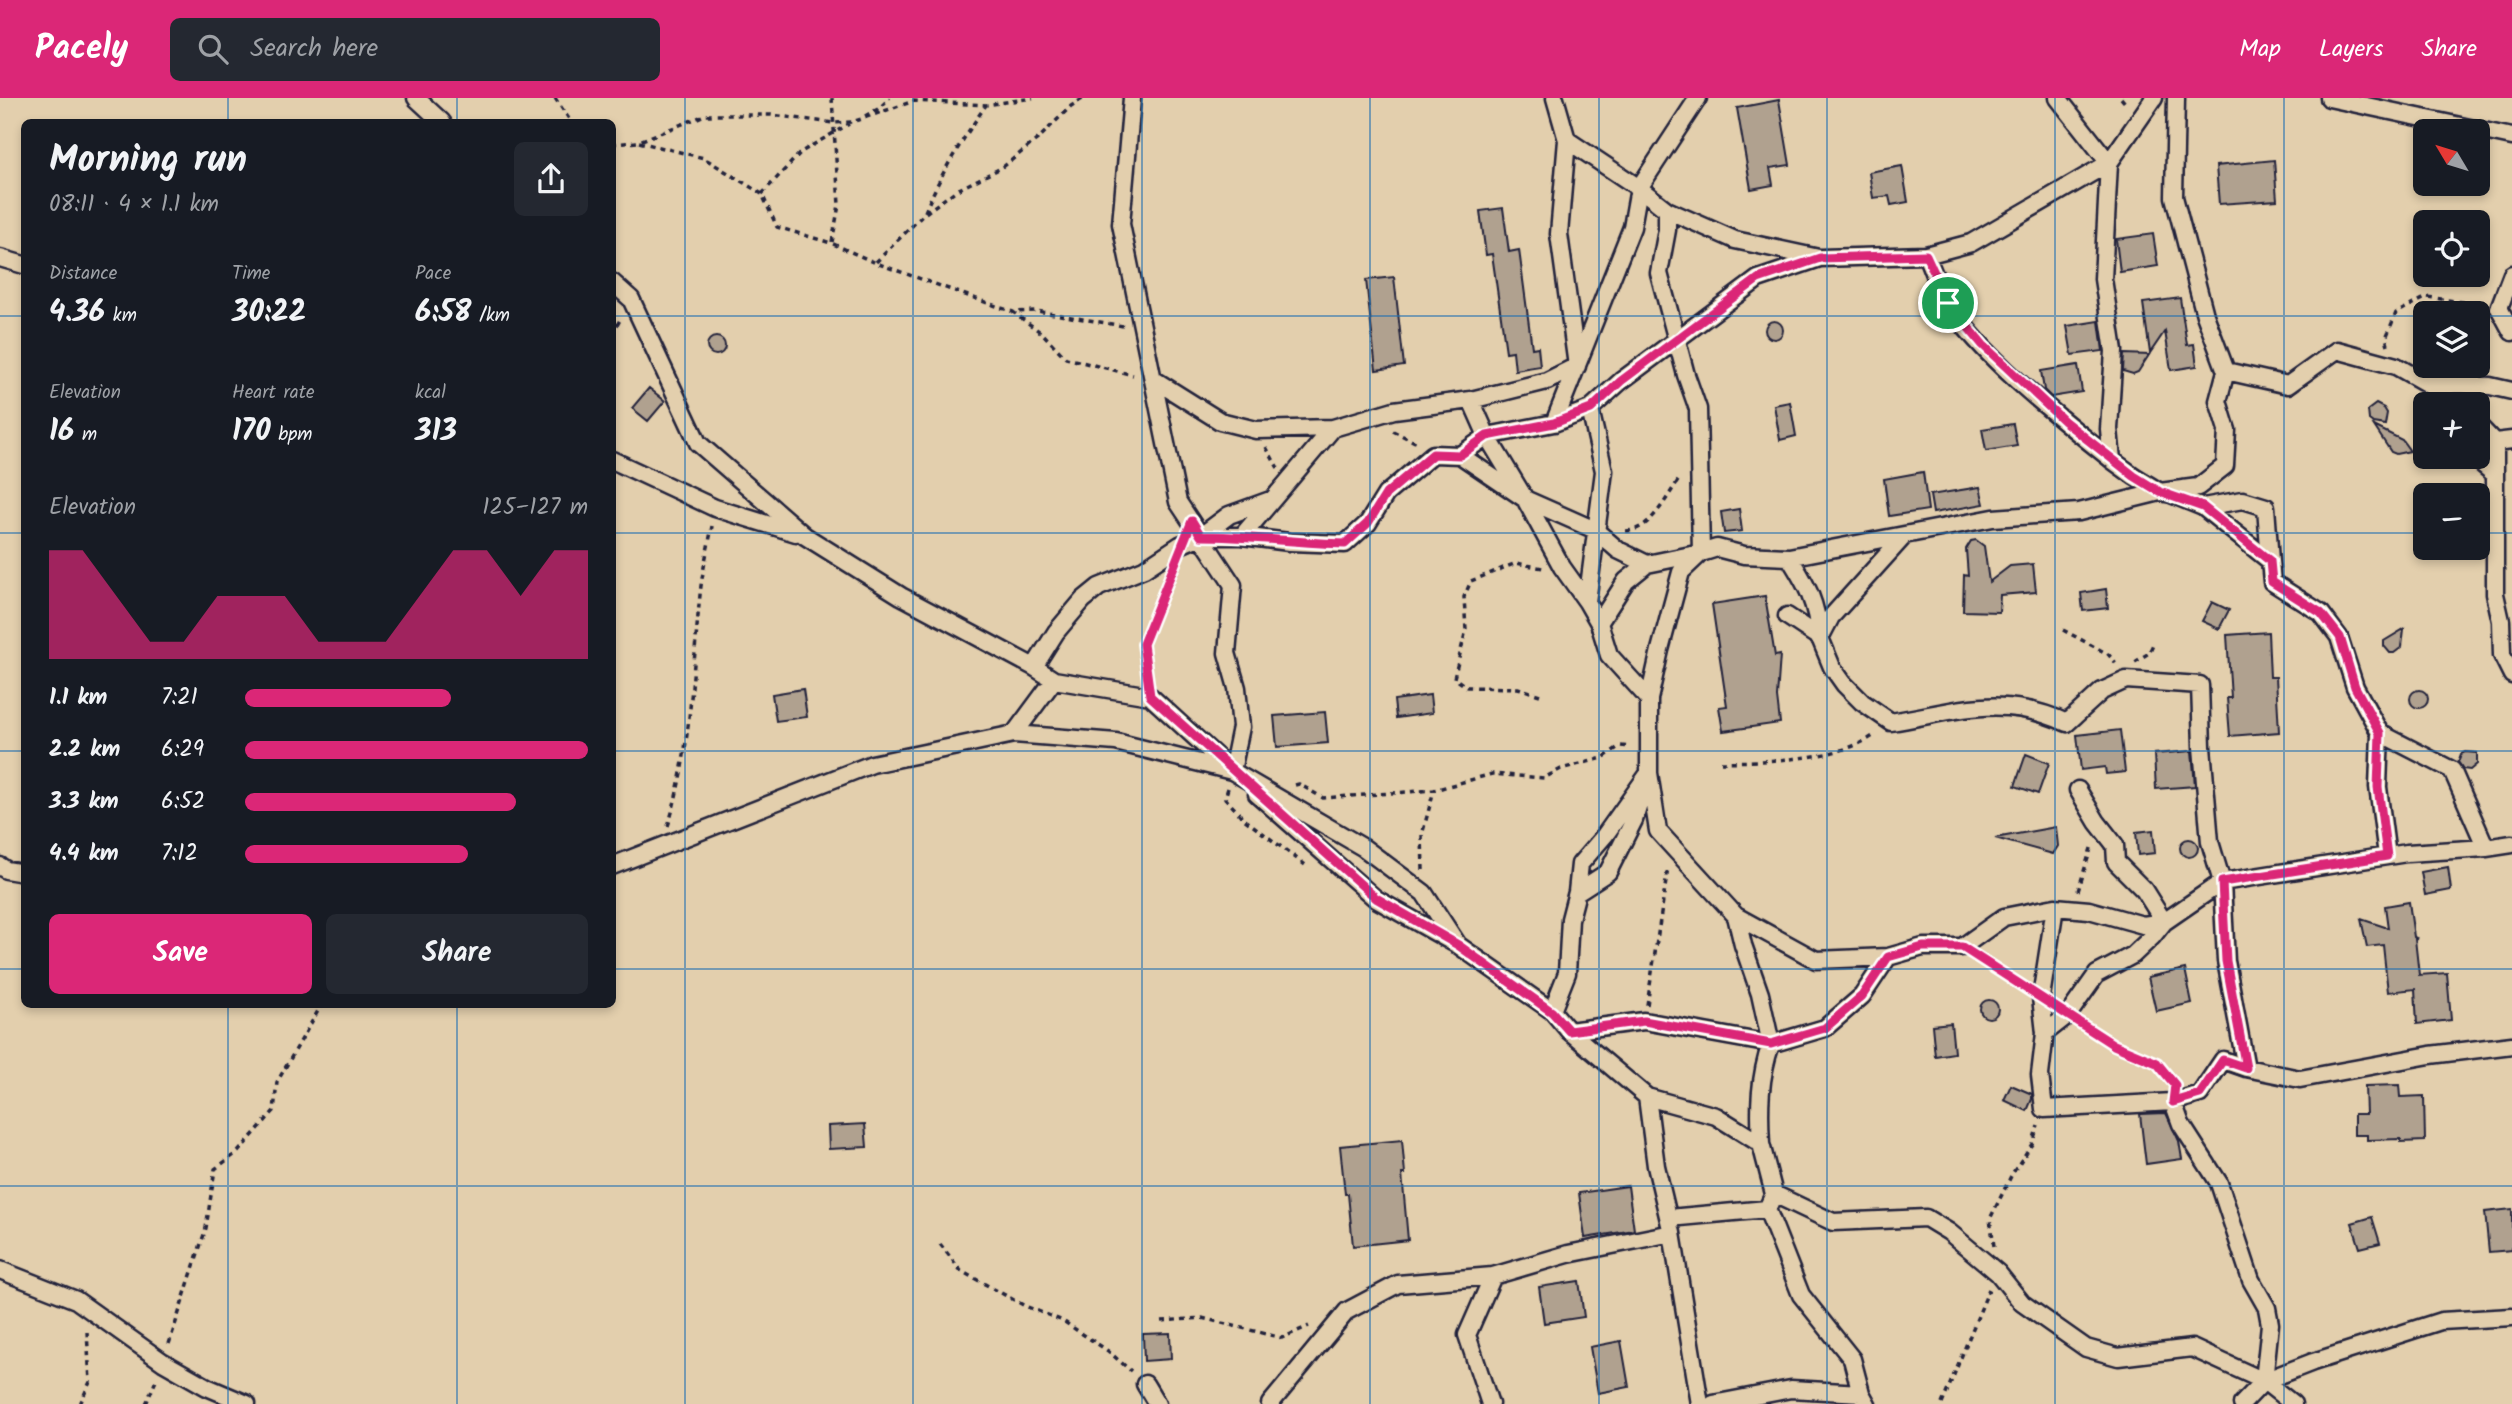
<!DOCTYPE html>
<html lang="en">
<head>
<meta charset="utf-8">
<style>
	body { margin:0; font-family:Kalam,sans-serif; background:#242831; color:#f1f3f6; height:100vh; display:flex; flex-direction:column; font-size:26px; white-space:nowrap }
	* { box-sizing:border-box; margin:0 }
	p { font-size:23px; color:#9ea1a6 }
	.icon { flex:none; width:38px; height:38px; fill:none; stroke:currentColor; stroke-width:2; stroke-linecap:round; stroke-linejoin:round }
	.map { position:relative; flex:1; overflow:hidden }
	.drawer { position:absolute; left:21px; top:21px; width:595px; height:889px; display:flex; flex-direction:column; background:#171b24; border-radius:10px; box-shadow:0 4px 10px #0003 }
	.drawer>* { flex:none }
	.needle { width:46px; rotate:308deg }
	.controls { position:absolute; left:2413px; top:21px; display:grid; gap:14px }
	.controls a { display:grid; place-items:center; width:77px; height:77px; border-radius:10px; background:#171b24; box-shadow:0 4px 10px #0003; font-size:35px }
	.pin { position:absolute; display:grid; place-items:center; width:60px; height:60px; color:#fff; margin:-30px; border:4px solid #fff; border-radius:50%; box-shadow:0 2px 7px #0007 }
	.round { display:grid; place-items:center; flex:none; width:74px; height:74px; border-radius:10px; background:#242831 }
	.summary { display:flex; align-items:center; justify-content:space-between; height:119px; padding:0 28px }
	h1 { font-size:38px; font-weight:700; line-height:52px }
	.metrics { display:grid; grid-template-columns:repeat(3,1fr); gap:10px; height:119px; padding:7px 28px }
	.metrics div { display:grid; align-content:center }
	.metrics b { font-size:30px; font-weight:700 }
	.metrics small { font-size:19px; font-weight:400 }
	.metrics p { font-size:19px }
	.chart { height:196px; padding:14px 28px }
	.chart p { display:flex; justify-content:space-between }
	.chart svg { width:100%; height:126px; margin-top:7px; fill:#db2777; opacity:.7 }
	.action { display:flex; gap:14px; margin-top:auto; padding:14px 28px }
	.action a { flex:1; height:80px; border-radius:10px; background:#db2777; color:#fff; font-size:28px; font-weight:700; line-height:80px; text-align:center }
	.action a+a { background:#242831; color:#f1f3f6 }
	ul { padding:0 28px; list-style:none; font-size:23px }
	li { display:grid; grid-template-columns:112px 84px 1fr; align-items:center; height:52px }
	li i { height:18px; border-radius:9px; background:#db2777 }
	header { display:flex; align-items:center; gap:42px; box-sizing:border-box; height:98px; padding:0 35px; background:#db2777; color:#fff }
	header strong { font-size:33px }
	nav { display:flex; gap:38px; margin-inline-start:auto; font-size:24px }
	.search { width:490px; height:63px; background:#242831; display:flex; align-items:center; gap:18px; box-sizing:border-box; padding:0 24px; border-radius:10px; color:#9ea1a6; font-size:26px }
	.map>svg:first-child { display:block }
	.building { fill:#b0a18f; stroke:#22223b; stroke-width:2 }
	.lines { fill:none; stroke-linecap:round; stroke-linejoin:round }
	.minor-casing { stroke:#22223b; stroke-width:21 }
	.path { stroke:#22223b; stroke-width:3.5; stroke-dasharray:5 5; stroke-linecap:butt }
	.minor { stroke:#e3cfad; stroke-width:16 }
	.route-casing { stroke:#fff; stroke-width:14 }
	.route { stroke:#db2777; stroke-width:9 }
	.grid { fill:none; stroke:#1f6fb2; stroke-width:2; stroke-opacity:0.55 }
</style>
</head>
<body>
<header>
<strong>Pacely</strong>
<div class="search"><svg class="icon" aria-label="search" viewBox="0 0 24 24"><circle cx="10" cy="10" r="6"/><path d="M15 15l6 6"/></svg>Search here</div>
<nav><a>Map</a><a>Layers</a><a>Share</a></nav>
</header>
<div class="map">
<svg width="2512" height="1306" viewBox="0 0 2512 1306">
	<rect width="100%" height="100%" fill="#e3cfad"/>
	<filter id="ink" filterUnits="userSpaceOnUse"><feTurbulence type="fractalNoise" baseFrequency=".0143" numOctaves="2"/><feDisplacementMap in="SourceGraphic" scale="14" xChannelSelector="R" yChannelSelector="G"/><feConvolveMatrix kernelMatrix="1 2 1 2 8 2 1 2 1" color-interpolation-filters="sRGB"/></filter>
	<g filter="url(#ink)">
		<!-- building -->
		<path class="building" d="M 1779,2 L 1790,67 L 1770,70 L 1773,87 L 1751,91 L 1737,10 Z
			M 2274,62 L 2277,102 L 2219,106 L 2216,68 Z
			M 1902,68 L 1908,104 L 1891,107 L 1889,98 L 1873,100 L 1869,74 Z
			M 1503,110 L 1509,154 L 1519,152 L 1532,250 L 1538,249 L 1540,268 L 1515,272 L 1513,253 L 1506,254 L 1492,156 L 1486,157 L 1480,113 Z
			M 2153,136 L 2158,168 L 2120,174 L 2116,141 Z
			M 1394,179 L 1404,268 L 1376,272 L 1366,182 Z
			M 2180,200 L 2187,247 L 2194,246 L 2197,268 L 2171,272 L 2165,233 L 2150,255 L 2143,205 Z
			M1765 232a9 9 0 1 1 18 0a9 9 0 1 1-18 0Z
			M 2099,223 L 2103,253 L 2072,257 L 2067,228 Z
			M707 248a9 9 0 1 1 18 0a9 9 0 1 1-18 0Z
			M 2124,256 L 2149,257 L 2138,274 L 2133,276 L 2123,273 Z
			M 2078,267 L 2082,294 L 2051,299 L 2044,292 L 2041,273 Z
			M 649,290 L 665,303 L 648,323 L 632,310 Z
			M 1790,304 L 1796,338 L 1780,342 L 1774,307 Z
			M 2376,306 L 2384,310 L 2387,315 L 2385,327 L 2373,325 L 2369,322 L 2368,312 Z
			M 2013,326 L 2017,348 L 1986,353 L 1982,331 Z
			M 2374,328 L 2402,342 L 2410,353 L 2396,356 L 2391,354 Z
			M 1923,374 L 1928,412 L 1889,418 L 1884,381 Z
			M 1980,389 L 1984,406 L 1933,415 L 1930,397 Z
			M 1739,411 L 1742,433 L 1724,435 L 1721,414 Z
			M 1976,442 L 1984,448 L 1989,484 L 2010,468 L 2033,466 L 2036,494 L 2000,497 L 1999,514 L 1963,513 L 1964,477 L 1968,478 L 1966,451 L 1971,443 Z
			M 2106,491 L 2108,510 L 2083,513 L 2081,495 Z
			M 1765,498 L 1775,558 L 1780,557 L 1777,599 L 1780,625 L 1723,633 L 1719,609 L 1727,608 L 1712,506 Z
			M 2212,504 L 2229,512 L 2219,531 L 2202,523 Z
			M 2404,531 L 2402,549 L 2394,555 L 2390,555 L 2384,548 L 2384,543 Z
			M 2268,534 L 2270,579 L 2276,579 L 2279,634 L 2230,638 L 2227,600 L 2231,600 L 2227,537 Z
			M 803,591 L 807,619 L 776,623 L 772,596 Z
			M2410 601a9 9 0 1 1 18 0a9 9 0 1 1-18 0Z
			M 1430,597 L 1432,615 L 1396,620 L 1394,602 Z
			M 1325,614 L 1328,645 L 1277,649 L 1274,618 Z
			M 2120,632 L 2125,674 L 2106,676 L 2105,669 L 2081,672 L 2077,637 Z
			M 2192,653 L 2195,688 L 2156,691 L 2154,656 Z
			M 2465,654 L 2477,655 L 2477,666 L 2470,672 L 2463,671 L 2458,664 L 2461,656 Z
			M 2026,656 L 2049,665 L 2038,696 L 2015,688 Z
			M 2056,729 L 2058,748 L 2053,756 L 1995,740 Z
			M 2153,732 L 2155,755 L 2138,757 L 2136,734 Z
			M2180 750a9 9 0 1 1 18 0a9 9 0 1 1-18 0Z
			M 2448,769 L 2451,792 L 2425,797 L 2421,774 Z
			M 2409,804 L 2414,839 L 2418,841 L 2415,841 L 2419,877 L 2447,875 L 2451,922 L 2417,926 L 2415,891 L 2388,894 L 2383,847 L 2367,849 L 2361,821 L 2388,830 L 2385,808 Z
			M 2185,871 L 2192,905 L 2156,913 L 2148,879 Z
			M1980 911a9 9 0 1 1 18 0a9 9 0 1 1-18 0Z
			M 1951,925 L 1954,955 L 1935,958 L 1932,927 Z
			M 2011,987 L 2032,996 L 2032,1001 L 2027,1013 L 2004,1002 Z
			M 2399,987 L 2400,999 L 2424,998 L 2425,1043 L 2401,1044 L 2401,1041 L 2367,1042 L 2367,1037 L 2354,1037 L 2354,1016 L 2366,1016 L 2365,988 Z
			M 2166,1015 L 2179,1043 L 2182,1061 L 2146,1066 L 2140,1016 Z
			M 865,1026 L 867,1049 L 829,1051 L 828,1028 Z
			M 1402,1042 L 1405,1076 L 1402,1076 L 1408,1142 L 1353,1148 L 1348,1096 L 1345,1096 L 1340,1048 Z
			M 1628,1088 L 1634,1132 L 1585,1140 L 1579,1095 Z
			M 2512,1111 L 2512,1152 L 2489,1154 L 2485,1114 Z
			M 2372,1119 L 2380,1145 L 2360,1150 L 2352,1125 Z
			M 1579,1183 L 1584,1219 L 1544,1225 L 1539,1189 Z
			M 1170,1235 L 1171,1261 L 1144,1263 L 1143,1236 Z
			M 1621,1243 L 1629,1289 L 1598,1295 L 1590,1249 Z"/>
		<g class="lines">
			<!-- minor casing -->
			<g class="minor-casing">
				<path id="minor" d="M 416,0 L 442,24
					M 1555,0 L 1567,42 L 1639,90 L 1667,112 L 1735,142 L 1819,160
					M 2058,0 L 2109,65 L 2103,181 L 2114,253 L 2109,331 L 2112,362 L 2134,378 L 2160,394 L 2171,396 L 2203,409 L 2270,463 L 2272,484 L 2321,515 L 2339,539 L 2355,589 L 2380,635 L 2452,672 L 2486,750
					M 2176,0 L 2174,99 L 2205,217 L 2226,273 L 2288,287 L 2337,252 L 2396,268 L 2426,285 L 2490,288 L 2512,293
					M 2329,0 L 2512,39
					M 1926,157 C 1933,173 1939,192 1948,206 C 1985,262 2060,320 2112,362
					M 0,160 L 24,167
					M 2512,176 L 2499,210 L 2512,234
					M 612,184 L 631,201 L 698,345 L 805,438 L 901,498 L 1034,569 L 1054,582 L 1150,598 L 1232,673 L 1364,750 L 1424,795 L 1458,847 L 1552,913 L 1569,933 L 1647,999 L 1716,1018 L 1761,1046 L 1774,1096 L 1767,1111 L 1801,1197 L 1852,1261 L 1861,1295 L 1867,1306
					M 1153,281 L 1220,323 L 1256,332 L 1333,330
					M 2426,285 L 2455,306
					M 1471,302 L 1487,338 L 1525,401 L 1562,469 L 1587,504 L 1599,525 L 1609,557 L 1649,601
					M 1554,325 L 1632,129 L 1639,90 L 1698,0
					M 2478,327 L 2495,345 L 2495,496 L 2501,523 L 2502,557 L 2512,577
					M 2478,346 L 2512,342
					M 1460,357 L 1487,338 L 1554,325 L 1590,311 L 1621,283 L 1758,181 L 1820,160 L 1926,157 L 1971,145 L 2109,65 L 2154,0
					M 2474,359 L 2494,376
					M 612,362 L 715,410 L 796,435
					M 2203,409 L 2243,402 L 2266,409 L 2270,463
					M 1201,438 L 1229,417 L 1273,401
					M 1242,438 L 1333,330 L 1394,312 L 1471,302 L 1547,283 L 1577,268 L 1559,136 L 1567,42
					M 1789,459 C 1808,489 1816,504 1820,540
					M 1587,504 L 1604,373 L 1590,311
					M 1787,518 L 1820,540 L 1832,569 L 1844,586 L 1862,604 L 1891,624 C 1959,613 2001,595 2067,625 L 2102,593 L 2126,582 L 2200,587 L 2202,649 L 2210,744 L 2222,784 L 2226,863 L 2246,970
					M 1599,525 L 1626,483 L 1647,466
					M 1820,540 L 1831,519 L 1905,437
					M 1034,569 L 1056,534 L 1083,502 L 1099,489 L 1144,471 L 1180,447 L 1201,438 L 1242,438 L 1289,444 L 1345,446 L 1368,425 L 1386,396 L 1433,356 L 1460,357 L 1525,401 L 1595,432 L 1618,452 L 1647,466 L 1701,455 L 1698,311 L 1686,277 L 1659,175 L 1667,132 L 1667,112
					M 2380,635 L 2378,689 L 2387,758
					M 1014,636 L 1116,644 L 1232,673 L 1241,629 L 1237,590 L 1227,555 L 1233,487 L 1178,404 L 1121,126 L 1132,0
					M 1257,696 L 1376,801 L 1456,846
					M 0,768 L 6,772 L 24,775
					M 612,768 L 872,666 L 1014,636 L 1054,582
					M 1577,794 L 1608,774 L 1634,722 L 1644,690
					M 2055,809 L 2041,899 L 2045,935 L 2040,977 L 2044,1011 L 2173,1004 L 2200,996 L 2223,962 L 2246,970 L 2300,981 L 2430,957 L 2512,947
					M 1736,818 L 1816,862 L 1888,859 L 1923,849 L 1962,849 L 2004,819 L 2055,809 L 2089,812 L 2143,827 L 2164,824 L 2222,784 L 2407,755 L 2486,750 L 2512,746
					M 1552,913 L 1567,875 L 1570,821 L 1577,794 L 1580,766 L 1605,737 L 1649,675 L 1649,601 L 1660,552 L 1681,474 L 1701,455 L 1717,450 L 1744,457 L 1789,459 L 1993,420 L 2079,414 L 2160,394 L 2198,389 L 2225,368 L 2227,332 L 2218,303 L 2226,273
					M 1569,933 L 1644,923 L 1771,946 L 1760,896 L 1743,847 L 1736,818 L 1658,733 L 1649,675
					M 2045,935 L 2068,917 L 2097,876 L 2133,857 L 2152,839 L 2164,824 L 2144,792 L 2116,764 L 2115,747 L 2097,724 L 2078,692
					M 1647,999 L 1656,1068 L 1672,1135 L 1700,1306
					M 2173,1004 L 2181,1026 L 2219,1085 L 2251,1182 L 2267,1210 L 2270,1226 L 2264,1283
					M 1761,1046 C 1759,1011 1759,980 1771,946 L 1825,930 L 1862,898 L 1888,859
					M 1774,1096 L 1833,1124 L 1926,1120 L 1949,1134 L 1998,1175 L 2022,1205 L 2086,1250 L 2118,1259 L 2192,1250 L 2264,1283 L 2293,1306
					M 1669,1120 L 1767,1111
					M 0,1172 L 76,1202 L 163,1264 L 207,1289 L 247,1306
					M 1145,1286 L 1157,1306
					M 1270,1306 L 1347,1213 L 1398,1186 L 1493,1178
					M 1490,1306 L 1467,1237 L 1493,1178 L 1568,1156 L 1672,1135
					M 1713,1306 L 1791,1291 L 1861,1295
					M 2242,1306 L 2264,1283 L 2313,1264 L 2441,1223 L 2512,1219"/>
			</g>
			<!-- path -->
			<path class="path" d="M 555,0 L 571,24
				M 2121,0 L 2127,7
				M 865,18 L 878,11 L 890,0
				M 639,44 L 704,60 L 762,96 L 777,129 L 831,145 L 876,165 L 1013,214
				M 612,46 L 637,44 L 705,17 L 771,17 L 834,25 L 852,24 L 914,3 L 986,7 L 1033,0
				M 762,96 L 801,54 L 849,26
				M 925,114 C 940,76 963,41 986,7
				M 832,144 L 839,107 L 832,0
				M 876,164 L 924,116 L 955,93 L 1003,69 L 1039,40 L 1071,8 L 1084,0
				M 1123,228 L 1037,213 L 1013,214 L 1043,236 L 1066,260 L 1133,277
				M 612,236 L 620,222
				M 2388,247 L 2386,240 L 2396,215 L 2427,199 L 2483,207
				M 1393,333 L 1417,345
				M 1266,349 L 1278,370
				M 1626,433 C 1651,433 1667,398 1680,380
				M 2063,532 L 2108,556 L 2116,565
				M 2135,564 L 2149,555 L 2154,544
				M 1147,579 L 1143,546 L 1172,474
				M 1540,597 L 1518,590 L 1467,589 L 1454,580 L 1466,532 L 1464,499 L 1471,483 L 1516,465 L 1543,470
				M 1721,664 C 1766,663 1839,663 1876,636
				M 1295,687 L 1299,686 L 1323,700 L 1434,692 L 1492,676 L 1544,680 L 1561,671 L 1603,660 L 1620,648 L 1630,649
				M 1228,690 L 1225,700 L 1244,721 L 1308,769
				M 668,728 C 691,654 692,574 700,497 C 702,474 708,451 712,428
				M 1423,772 L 1422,737 L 1434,692
				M 2078,793 L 2092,747
				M 1979,859 L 2026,889
				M 1647,907 L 1668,770
				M 2082,926 L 2114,947 L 2157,965 L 2173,985
				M 940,1146 L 961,1173 L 1025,1208 L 1063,1223 L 1108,1253 L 1131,1273
				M 1994,1148 L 1990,1121 L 2012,1076 L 2032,1046 L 2038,1028
				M 1162,1223 L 1202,1220 L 1282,1240 L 1309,1228
				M 169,1246 L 206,1130 L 215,1071 L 238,1054 L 274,1013 L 277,984 L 322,906
				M 80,1306 L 90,1284 L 87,1234
				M 146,1306 L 157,1280
				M 1942,1306 L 1989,1191"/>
			<!-- minor -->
			<use href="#minor" class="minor"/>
		</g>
	</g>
	<g class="lines" filter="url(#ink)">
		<!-- route casing -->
		<g class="route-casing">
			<path id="route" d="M 1926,157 L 1948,205 L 1983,247 L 2064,323 L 2134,378 L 2160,394 L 2203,409 L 2270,463 L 2272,484 L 2321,515 L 2340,539 L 2355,589 L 2380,635 L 2378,689 L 2387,758 L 2222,784 L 2226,863 L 2246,970 L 2223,962 L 2200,996 L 2173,1004 L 2175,987 L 2157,965 L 2114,947 L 1962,849 L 1923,849 L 1888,859 L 1862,898 L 1825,930 L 1771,946 L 1644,923 L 1569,933 L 1552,914 L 1458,847 L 1376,800 L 1150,598 L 1143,546 L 1192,423 L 1201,438 C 1249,438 1297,445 1345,446 L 1368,425 L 1386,396 L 1433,356 L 1460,357 L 1487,338 L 1554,325 L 1591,311 L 1621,283 L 1758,181 L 1820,160 Z"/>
		</g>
		<!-- route -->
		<use href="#route" class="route"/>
	</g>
	<!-- grid -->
	<path class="grid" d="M 228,0 L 228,24M 457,0 L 457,24M 685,0 L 685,1306M 913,0 L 913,1306M 1142,0 L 1142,1306M 1370,0 L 1370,1306M 1599,0 L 1599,1306M 1827,0 L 1827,1306M 2055,0 L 2055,1306M 2284,0 L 2284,1306M 0,218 L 24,218M 612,218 L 2426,218M 2478,218 L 2512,218M 0,435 L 24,435M 612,435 L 2426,435M 2478,435 L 2512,435M 0,653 L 24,653M 612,653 L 2512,653M 0,871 L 24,871M 612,871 L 2512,871M 228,906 L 228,1306M 457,906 L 457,1306M 0,1088 L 2512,1088"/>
</svg>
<div class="controls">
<a><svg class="needle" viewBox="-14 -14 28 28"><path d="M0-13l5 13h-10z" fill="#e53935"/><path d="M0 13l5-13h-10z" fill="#9ea1a6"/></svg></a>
<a><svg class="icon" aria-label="locate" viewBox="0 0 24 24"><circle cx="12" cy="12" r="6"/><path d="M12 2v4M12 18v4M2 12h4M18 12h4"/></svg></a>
<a><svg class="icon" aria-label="layers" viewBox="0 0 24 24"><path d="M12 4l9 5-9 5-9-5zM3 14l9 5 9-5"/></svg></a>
<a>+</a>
<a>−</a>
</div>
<div class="pin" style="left:1948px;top:205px;background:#1e9e55"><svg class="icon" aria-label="arrive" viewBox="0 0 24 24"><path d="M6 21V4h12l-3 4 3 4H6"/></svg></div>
<section class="drawer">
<div class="summary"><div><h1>Morning run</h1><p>08:11 · 4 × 1.1 km</p></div><a class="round"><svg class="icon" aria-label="share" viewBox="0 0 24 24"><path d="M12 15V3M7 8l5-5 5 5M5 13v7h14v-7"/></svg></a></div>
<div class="metrics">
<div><p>Distance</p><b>4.36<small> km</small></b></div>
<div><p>Time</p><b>30:22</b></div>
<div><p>Pace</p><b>6:58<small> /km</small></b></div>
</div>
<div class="metrics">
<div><p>Elevation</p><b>16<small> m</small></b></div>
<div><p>Heart rate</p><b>170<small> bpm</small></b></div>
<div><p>kcal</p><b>313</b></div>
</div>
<div class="chart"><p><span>Elevation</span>125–127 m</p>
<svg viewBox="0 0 160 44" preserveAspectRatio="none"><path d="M0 44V6L10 6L20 22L30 38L40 38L50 22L60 22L70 22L80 38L90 38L100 38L110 22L120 6L130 6L140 22L150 6L160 6V44z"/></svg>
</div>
<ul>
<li><b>1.1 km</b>7:21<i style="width:60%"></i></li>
<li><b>2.2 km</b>6:29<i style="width:100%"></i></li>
<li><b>3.3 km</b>6:52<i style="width:79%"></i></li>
<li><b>4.4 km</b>7:12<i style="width:65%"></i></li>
</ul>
<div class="action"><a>Save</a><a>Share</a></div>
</section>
</div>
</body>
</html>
